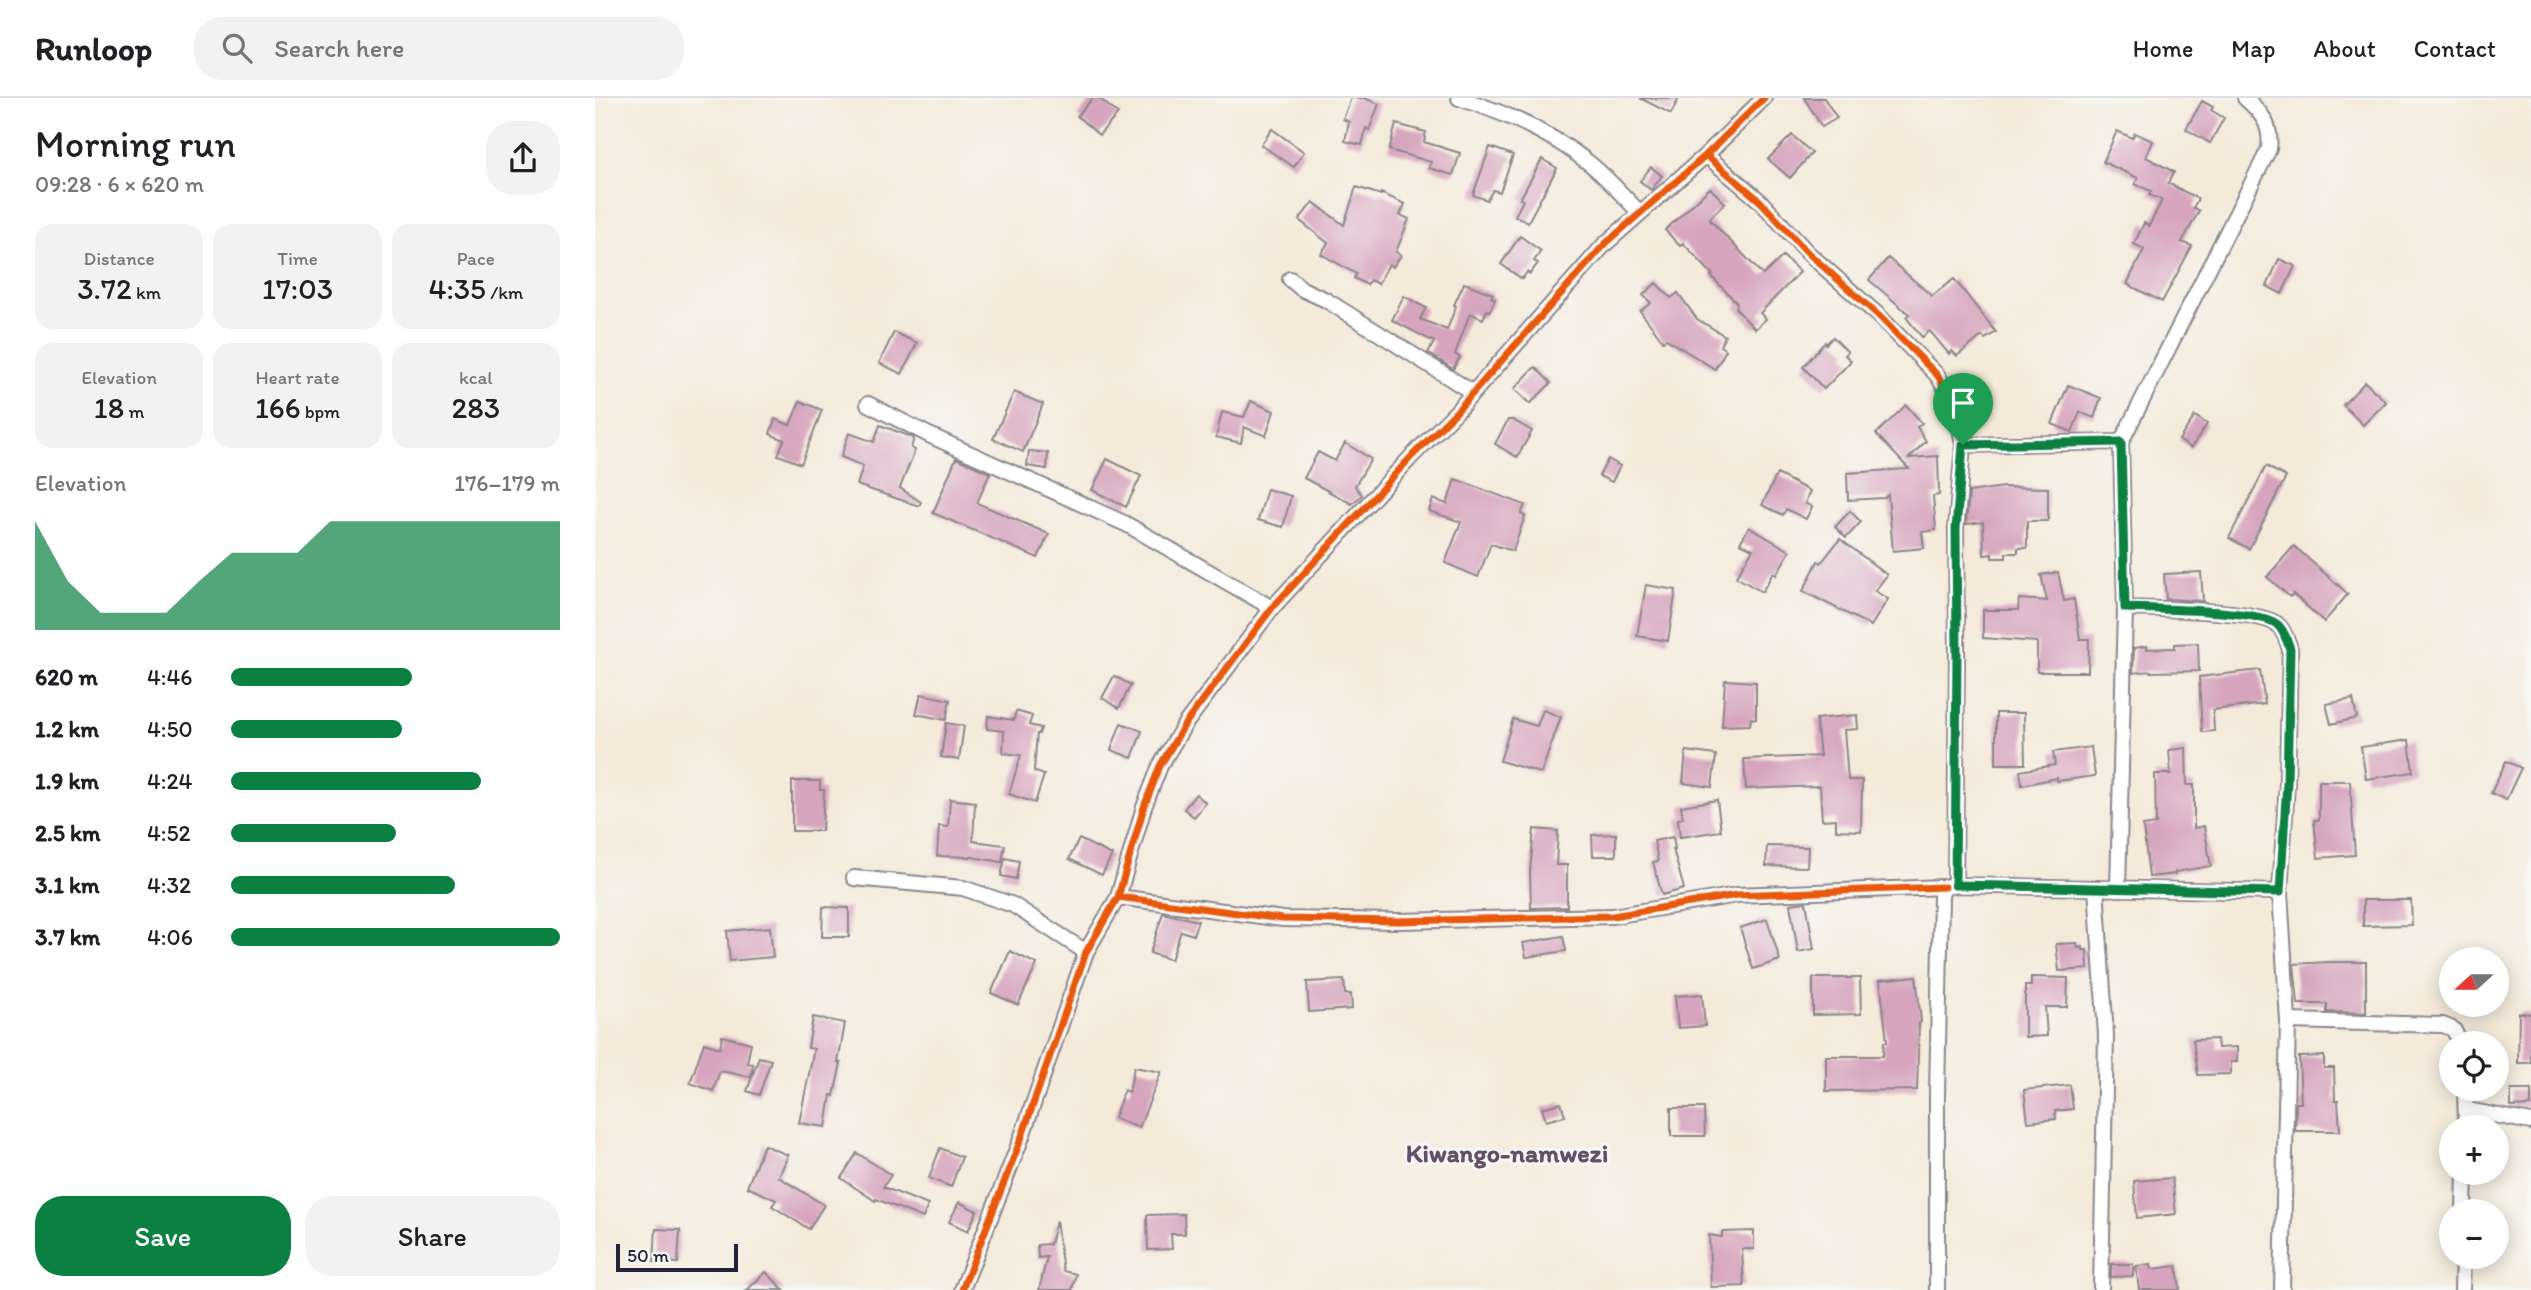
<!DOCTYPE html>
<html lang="en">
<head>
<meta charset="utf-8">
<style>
	body { margin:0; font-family:Itim,sans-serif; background:#f2f2f2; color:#202124; height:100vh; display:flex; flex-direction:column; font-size:26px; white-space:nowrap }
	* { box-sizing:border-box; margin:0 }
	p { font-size:23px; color:#757577 }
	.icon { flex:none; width:38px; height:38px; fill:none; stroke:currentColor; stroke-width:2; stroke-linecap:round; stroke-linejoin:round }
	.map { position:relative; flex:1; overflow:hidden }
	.side { display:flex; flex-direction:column; background:#fff; width:595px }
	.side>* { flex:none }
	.needle { width:46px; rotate:249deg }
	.buttons { position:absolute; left:1844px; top:849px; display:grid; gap:14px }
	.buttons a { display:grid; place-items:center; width:70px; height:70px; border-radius:50%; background:#fff; box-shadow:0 4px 18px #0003; font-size:35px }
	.scale { position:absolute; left:21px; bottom:18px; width:122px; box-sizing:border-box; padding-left:7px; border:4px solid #22223b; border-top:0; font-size:19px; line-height:24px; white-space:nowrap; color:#22223b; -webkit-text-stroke:5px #f6f6f2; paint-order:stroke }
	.pin { position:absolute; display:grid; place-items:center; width:60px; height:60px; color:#fff; margin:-72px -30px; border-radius:50% 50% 50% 0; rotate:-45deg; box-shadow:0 0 7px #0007 }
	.pin .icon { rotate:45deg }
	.round { display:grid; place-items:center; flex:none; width:74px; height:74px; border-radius:28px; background:#f2f2f2 }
	.summary { display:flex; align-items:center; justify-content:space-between; height:119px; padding:0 35px }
	h1 { font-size:38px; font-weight:600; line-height:52px }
	.figures { display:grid; grid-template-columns:repeat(3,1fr); gap:10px; height:119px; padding:7px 35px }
	.figures div { display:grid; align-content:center; border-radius:18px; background:#f2f2f2; text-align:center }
	.figures b { font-size:30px; font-weight:600 }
	.figures small { font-size:19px; font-weight:400 }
	.figures p { font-size:19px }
	.chart { height:196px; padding:14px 35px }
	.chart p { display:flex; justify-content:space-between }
	.chart svg { width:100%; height:126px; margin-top:7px; fill:#0b8043; opacity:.7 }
	.cta { display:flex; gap:14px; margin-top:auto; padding:14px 35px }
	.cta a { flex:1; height:80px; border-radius:28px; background:#0b8043; color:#fff; font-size:28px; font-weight:600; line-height:80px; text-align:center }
	.cta a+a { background:#f2f2f2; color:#202124 }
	ul { padding:0 35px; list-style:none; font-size:23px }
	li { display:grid; grid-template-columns:112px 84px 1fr; align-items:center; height:52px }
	li i { height:18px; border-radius:9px; background:#0b8043 }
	header { display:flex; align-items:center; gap:42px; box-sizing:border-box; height:98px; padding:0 35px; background:#fff; border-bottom:2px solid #e0e0e0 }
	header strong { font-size:33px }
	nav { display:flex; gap:38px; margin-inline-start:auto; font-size:24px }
	.search { width:490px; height:63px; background:#f2f2f2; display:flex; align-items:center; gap:18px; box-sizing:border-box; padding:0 24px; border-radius:28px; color:#757577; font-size:26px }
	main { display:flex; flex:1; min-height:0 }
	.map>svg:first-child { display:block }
	.building { fill:#d6a4be }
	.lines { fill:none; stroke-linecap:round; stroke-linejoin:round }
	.street-casing { stroke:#8c868a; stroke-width:18 }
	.street { stroke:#fff; stroke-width:14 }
	.cycleway-casing { stroke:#f6f6f2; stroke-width:11 }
	.cycleway { stroke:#e8590c; stroke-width:7 }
	.route-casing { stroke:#fff; stroke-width:14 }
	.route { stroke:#0b8043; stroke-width:9 }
	.labels { text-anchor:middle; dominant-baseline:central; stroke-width:6; stroke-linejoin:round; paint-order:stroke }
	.quarter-label { font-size:26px; font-weight:bold; fill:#615069; stroke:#f6f6f2 }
</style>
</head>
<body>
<header>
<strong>Runloop</strong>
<div class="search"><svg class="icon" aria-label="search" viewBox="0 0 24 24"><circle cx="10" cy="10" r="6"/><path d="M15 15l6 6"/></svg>Search here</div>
<nav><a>Home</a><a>Map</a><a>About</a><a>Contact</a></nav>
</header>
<main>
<section class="side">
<div class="summary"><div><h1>Morning run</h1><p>09:28 · 6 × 620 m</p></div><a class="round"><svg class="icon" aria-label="share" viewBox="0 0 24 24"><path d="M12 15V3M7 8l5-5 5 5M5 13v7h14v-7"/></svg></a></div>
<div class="figures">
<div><p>Distance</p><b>3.72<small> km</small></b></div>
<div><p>Time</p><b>17:03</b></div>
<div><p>Pace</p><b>4:35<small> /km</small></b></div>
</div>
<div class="figures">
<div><p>Elevation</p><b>18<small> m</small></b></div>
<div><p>Heart rate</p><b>166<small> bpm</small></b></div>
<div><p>kcal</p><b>283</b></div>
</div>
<div class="chart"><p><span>Elevation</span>176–179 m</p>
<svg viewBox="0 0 160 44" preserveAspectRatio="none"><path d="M0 44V6L10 27L20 38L30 38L40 38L50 27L60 17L70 17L80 17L90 6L100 6L110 6L120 6L130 6L140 6L150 6L160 6V44z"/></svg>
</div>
<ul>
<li><b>620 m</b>4:46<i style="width:55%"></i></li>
<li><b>1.2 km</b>4:50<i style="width:52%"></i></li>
<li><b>1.9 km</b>4:24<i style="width:76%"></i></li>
<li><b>2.5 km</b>4:52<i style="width:50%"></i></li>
<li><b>3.1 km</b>4:32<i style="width:68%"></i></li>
<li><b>3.7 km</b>4:06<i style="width:100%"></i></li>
</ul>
<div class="cta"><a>Save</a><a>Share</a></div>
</section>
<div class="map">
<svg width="1936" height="1192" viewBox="0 0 1936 1192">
	<rect width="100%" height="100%" fill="#f6f6f2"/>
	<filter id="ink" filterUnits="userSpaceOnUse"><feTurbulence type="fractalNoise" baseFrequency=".0143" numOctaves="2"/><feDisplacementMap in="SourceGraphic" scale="14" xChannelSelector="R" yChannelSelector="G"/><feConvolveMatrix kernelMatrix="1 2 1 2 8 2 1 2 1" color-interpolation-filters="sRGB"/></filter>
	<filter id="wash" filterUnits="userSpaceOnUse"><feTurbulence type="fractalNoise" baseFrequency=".00686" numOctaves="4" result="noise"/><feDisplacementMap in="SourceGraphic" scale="28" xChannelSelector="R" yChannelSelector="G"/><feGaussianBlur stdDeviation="1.57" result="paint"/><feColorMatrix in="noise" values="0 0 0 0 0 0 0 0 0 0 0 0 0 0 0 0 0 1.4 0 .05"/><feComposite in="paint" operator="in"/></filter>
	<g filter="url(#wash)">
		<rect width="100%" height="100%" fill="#f5eada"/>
		<g id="blocks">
			<!-- building -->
			<path class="building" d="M 498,0 L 504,0 L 523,16 L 504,37 L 482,18 Z
				M 756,0 L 769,0 L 784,6 L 774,32 L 771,30 L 767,47 L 750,43 L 754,24 L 748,21 Z
				M 1045,0 L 1084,0 L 1076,16 Z
				M 1209,0 L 1229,0 L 1242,20 L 1227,29 Z
				M 1607,3 L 1618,9 L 1616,12 L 1629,20 L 1615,45 L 1591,31 Z
				M 801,26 L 831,34 L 829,44 L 865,55 L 858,77 L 834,70 L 836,64 L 794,52 Z
				M 677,31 L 709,54 L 699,69 L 666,47 Z
				M 1522,33 L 1537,40 L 1540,35 L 1558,43 L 1551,59 L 1579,74 L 1573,85 L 1603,101 L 1598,110 L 1604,113 L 1587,144 L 1597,148 L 1567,204 L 1532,186 L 1549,151 L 1539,146 L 1549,125 L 1554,128 L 1567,102 L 1554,97 L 1556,93 L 1540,86 L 1543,80 L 1508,64 Z
				M 1197,37 L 1217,55 L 1195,80 L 1173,61 Z
				M 895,49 L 918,57 L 905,94 L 898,92 L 892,102 L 878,97 Z
				M 947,61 L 962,70 L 933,124 L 920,118 L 928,102 L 925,101 Z
				M 1056,69 L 1067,78 L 1056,92 L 1045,83 Z
				M 761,89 L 786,97 L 786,95 L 810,106 L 805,117 L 814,121 L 801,154 L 806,157 L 798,169 L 794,166 L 783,186 L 775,182 L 772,187 L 759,180 L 761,176 L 726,156 L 733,145 L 704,122 L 718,104 L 749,127 Z
				M 1115,90 L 1130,105 L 1114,121 L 1168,177 L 1188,158 L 1205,174 L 1165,215 L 1171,221 L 1160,231 L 1141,211 L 1142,205 L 1116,178 L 1118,177 L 1088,145 L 1085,148 L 1070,132 Z
				M 925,138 L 946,153 L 939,163 L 943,165 L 935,176 L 932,174 L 927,181 L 906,166 Z
				M 1293,160 L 1337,198 L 1359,181 L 1401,234 L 1390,241 L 1387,238 L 1362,258 L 1357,253 L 1354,256 L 1335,233 L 1327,239 L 1311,219 L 1314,216 L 1274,182 Z
				M 1684,161 L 1700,168 L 1687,196 L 1672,188 Z
				M 869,185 L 898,196 L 896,199 L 900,201 L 895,213 L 892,212 L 888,221 L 875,215 L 860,256 L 865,259 L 858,271 L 833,255 L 839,244 L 797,222 L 809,198 L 831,210 L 825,221 L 852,232 L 861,208 L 859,207 Z
				M 1061,185 L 1076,200 L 1083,195 L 1102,221 L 1130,238 L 1125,248 L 1131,252 L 1120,271 L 1071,241 L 1068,243 L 1045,213 L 1056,205 L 1048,197 Z
				M 299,234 L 322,245 L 307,276 L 284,265 Z
				M 1238,239 L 1253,254 L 1250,257 L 1256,263 L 1229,291 L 1208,269 L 1230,244 L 1231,246 Z
				M 940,269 L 956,285 L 935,306 L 919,291 Z
				M 1770,284 L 1791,304 L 1768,327 L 1748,307 Z
				M 1473,287 L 1506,300 L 1499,320 L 1485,314 L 1477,334 L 1457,326 Z
				M 419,294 L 448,306 L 428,354 L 398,341 Z
				M 205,303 L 227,312 L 206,366 L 183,357 L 189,342 L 175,336 L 180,321 L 195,327 Z
				M 656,303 L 679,313 L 671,338 L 649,329 L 646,345 L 621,339 L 627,314 L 649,319 Z
				M 1311,307 L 1327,325 L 1322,329 L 1331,343 L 1314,360 L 1343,358 L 1344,397 L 1338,398 L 1341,432 L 1327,434 L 1329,450 L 1298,453 L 1293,397 L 1289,400 L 1253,402 L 1252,375 L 1314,371 L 1281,336 Z
				M 1600,318 L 1612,326 L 1596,350 L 1584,342 Z
				M 913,322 L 918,322 L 937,333 L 922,359 L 900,346 Z
				M 285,327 L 319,340 L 316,350 L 320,352 L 305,390 L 326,404 L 324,408 L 262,387 L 268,368 L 246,359 L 254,335 L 279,344 Z
				M 750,345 L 776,361 L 760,388 L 767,397 L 757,406 L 709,380 L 723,354 L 740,363 Z
				M 434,353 L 453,355 L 452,371 L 432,368 Z
				M 361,360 L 395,375 L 382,405 L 454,436 L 443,460 L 338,415 Z
				M 512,361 L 546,378 L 531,409 L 497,392 Z
				M 1013,361 L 1025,368 L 1017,384 L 1004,378 Z
				M 1671,368 L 1691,379 L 1654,451 L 1634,440 Z
				M 1182,376 L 1215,393 L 1210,405 L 1217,409 L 1211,421 L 1191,411 L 1188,417 L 1167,407 Z
				M 860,381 L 930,407 L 926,416 L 930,418 L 918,453 L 896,446 L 883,479 L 850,465 L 866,424 L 834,413 L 838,401 L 852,406 Z
				M 1408,389 L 1453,390 L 1453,423 L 1432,423 L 1432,450 L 1423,450 L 1423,455 L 1411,455 L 1411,460 L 1397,460 L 1397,456 L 1389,457 L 1388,424 L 1371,426 L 1374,394 Z
				M 672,391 L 696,398 L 688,429 L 663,422 Z
				M 1255,413 L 1266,424 L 1251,440 L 1240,429 Z
				M 1154,429 L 1195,453 L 1181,477 L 1178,475 L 1167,494 L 1141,479 L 1158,451 L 1145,445 Z
				M 1245,441 L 1292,477 L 1280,493 L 1293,501 L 1276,528 L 1208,493 L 1223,463 L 1226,465 Z
				M 1699,448 L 1753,496 L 1729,524 L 1698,496 L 1695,499 L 1672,479 Z
				M 1463,474 L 1469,503 L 1479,501 L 1485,541 L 1494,541 L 1493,574 L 1442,574 L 1442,544 L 1388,540 L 1388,512 L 1423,512 L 1424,501 L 1452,503 L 1446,477 Z
				M 1606,474 L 1608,503 L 1571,501 L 1569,476 Z
				M 1051,487 L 1081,492 L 1073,543 L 1042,538 Z
				M 1603,545 L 1604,573 L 1556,574 L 1556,573 L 1538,575 L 1539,550 L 1552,548 L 1552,551 L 1580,550 L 1580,546 Z
				M 1665,572 L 1670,606 L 1618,612 L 1619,633 L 1607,634 L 1604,579 Z
				M 519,578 L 536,587 L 524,610 L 507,600 Z
				M 1130,582 L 1161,584 L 1161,621 L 1156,620 L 1155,627 L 1127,628 Z
				M 326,596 L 355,602 L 351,622 L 321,616 Z
				M 1758,601 L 1762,620 L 1736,626 L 1731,606 Z
				M 948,612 L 966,619 L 946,675 L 905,663 L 918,621 L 942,628 Z
				M 421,613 L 437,618 L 434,627 L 446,630 L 444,636 L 442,636 L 439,673 L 449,677 L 440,705 L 414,696 L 426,657 L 408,655 L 409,633 L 392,631 L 393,618 L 419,622 Z
				M 1401,615 L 1429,615 L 1430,666 L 1401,666 Z
				M 1262,617 L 1263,631 L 1249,632 L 1253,682 L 1267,682 L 1266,733 L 1241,732 L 1241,721 L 1227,722 L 1225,688 L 1151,691 L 1149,661 L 1225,658 L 1221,621 Z
				M 351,625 L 369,628 L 364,662 L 346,659 Z
				M 526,625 L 547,633 L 537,660 L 516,652 Z
				M 1814,642 L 1818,674 L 1771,681 L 1766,649 Z
				M 1496,649 L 1500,678 L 1462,683 L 1462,680 L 1427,687 L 1425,673 L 1460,667 L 1458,654 Z
				M 1591,650 L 1592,687 L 1599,687 L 1599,730 L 1609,728 L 1616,768 L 1580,774 L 1580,776 L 1554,779 L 1548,728 L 1561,726 L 1560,676 L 1576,676 L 1574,652 Z
				M 1091,653 L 1121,657 L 1117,689 L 1088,685 Z
				M 1911,663 L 1926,670 L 1911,702 L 1896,695 Z
				M 197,683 L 225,683 L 225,692 L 229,692 L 227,733 L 197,733 Z
				M 1724,683 L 1755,683 L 1760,757 L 1723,760 L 1719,722 L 1724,722 Z
				M 601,696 L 611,705 L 599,719 L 589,711 Z
				M 355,701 L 380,704 L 378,743 L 410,747 L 407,764 L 377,759 L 342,758 L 344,728 L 353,729 Z
				M 1122,702 L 1126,733 L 1085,739 L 1083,721 L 1088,720 L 1086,708 Z
				M 939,731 L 963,733 L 961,767 L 972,767 L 972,809 L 936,810 L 935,774 Z
				M 1021,736 L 1021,758 L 998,758 L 997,737 Z
				M 1078,739 L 1080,751 L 1078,751 L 1089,791 L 1067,797 L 1058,764 L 1063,763 L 1059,743 Z
				M 484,741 L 517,757 L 507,777 L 474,761 Z
				M 1172,748 L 1213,749 L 1212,769 L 1171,768 Z
				M 410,760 L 424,763 L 421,781 L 406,778 Z
				M 1768,802 L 1816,802 L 1817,827 L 1768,828 Z
				M 1211,804 L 1219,851 L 1203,854 L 1195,806 Z
				M 228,809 L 254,810 L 254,839 L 227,839 Z
				M 568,815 L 603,823 L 598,837 L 586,833 L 576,862 L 555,855 Z
				M 1172,821 L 1185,862 L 1158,871 L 1145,830 Z
				M 175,829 L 178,859 L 135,863 L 132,833 Z
				M 968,838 L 971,853 L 931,859 L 928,845 Z
				M 1482,845 L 1483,850 L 1488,849 L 1488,852 L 1492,852 L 1493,871 L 1464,873 L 1461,846 Z
				M 415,853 L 442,866 L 423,907 L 396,895 Z
				M 1733,864 L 1771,864 L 1771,915 L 1732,914 L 1732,906 L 1703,906 L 1699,866 Z
				M 1321,878 L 1326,924 L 1324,925 L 1322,992 L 1231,993 L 1231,958 L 1288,958 L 1289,944 L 1292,944 L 1285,882 Z
				M 1436,879 L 1473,880 L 1472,909 L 1450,909 L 1452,938 L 1430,939 L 1430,888 L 1436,888 Z
				M 1218,880 L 1265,880 L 1266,916 L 1218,917 Z
				M 749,882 L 750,896 L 756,896 L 757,911 L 714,914 L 712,884 Z
				M 1107,896 L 1110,928 L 1083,930 L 1080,898 Z
				M 1924,915 L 1936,916 L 1936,965 L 1923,965 Z
				M 218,919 L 250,925 L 243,965 L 246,965 L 239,998 L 236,997 L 231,1029 L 204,1025 L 219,951 L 213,950 Z
				M 127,938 L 156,945 L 152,965 L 158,966 L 156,979 L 125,973 L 118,993 L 95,985 L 109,945 L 125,950 Z
				M 1622,941 L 1623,950 L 1642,949 L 1642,964 L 1636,964 L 1636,976 L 1603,977 L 1598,942 Z
				M 1729,958 L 1729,970 L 1739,970 L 1740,1002 L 1743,1002 L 1745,1033 L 1700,1033 L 1701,1005 L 1706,1005 L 1704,959 Z
				M 164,959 L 176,962 L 164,997 L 152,993 Z
				M 539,969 L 566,974 L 544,1030 L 519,1020 L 529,992 L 534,994 Z
				M 1475,987 L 1478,1011 L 1460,1013 L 1461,1021 L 1433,1024 L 1429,992 Z
				M 1916,992 L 1936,992 L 1936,1008 L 1916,1009 Z
				M 966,1005 L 970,1018 L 951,1023 L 947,1010 Z
				M 1076,1010 L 1109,1010 L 1110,1038 L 1076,1038 Z
				M 169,1047 L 193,1057 L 184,1079 L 229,1107 L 214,1131 L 177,1108 L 181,1102 L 152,1089 Z
				M 345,1050 L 367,1059 L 356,1089 L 334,1080 Z
				M 262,1055 L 296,1077 L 288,1089 L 333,1107 L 328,1120 L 281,1101 L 280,1103 L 246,1080 Z
				M 1577,1080 L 1581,1116 L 1542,1120 L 1539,1083 Z
				M 364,1104 L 382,1113 L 373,1133 L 354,1124 Z
				M 589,1116 L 590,1136 L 576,1136 L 577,1151 L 553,1152 L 552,1117 Z
				M 461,1123 L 468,1173 L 481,1176 L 477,1192 L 444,1192 L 452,1159 L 443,1160 L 442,1147 L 455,1146 Z
				M 61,1131 L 85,1132 L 83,1165 L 59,1164 Z
				M 1159,1133 L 1159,1151 L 1147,1151 L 1149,1188 L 1116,1189 L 1114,1137 L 1127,1139 L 1127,1134 Z
				M 1516,1166 L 1538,1166 L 1538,1178 L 1516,1179 Z
				M 1556,1166 L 1557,1171 L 1582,1168 L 1585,1192 L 1544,1192 L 1541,1168 Z
				M 171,1174 L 189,1192 L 152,1192 Z"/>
		</g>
	</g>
	<g filter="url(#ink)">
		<use href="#blocks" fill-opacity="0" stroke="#8c868a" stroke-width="2"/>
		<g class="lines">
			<!-- street casing -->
			<g class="street-casing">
				<path id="street" d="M 864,0 C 911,15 955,34 994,65 C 1012,79 1028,98 1044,114
					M 1111,57 L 1165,103 L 1213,155 L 1284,218 L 1343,278 L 1361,308 L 1368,347 L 1361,431 L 1362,553 L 1360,787
					M 695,181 L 707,191 L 731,202 L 877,294
					M 273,306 L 334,337 L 531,426 L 677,510
					M 1368,347 L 1526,344
					M 1530,510 C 1558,511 1665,511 1683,527 C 1689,533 1692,542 1695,551 L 1692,685 L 1685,794 L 1693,923 L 1687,1192
					M 259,780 L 368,790 L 418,807 L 491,854
					M 1501,790 L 1511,937 L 1506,1192
					M 1523,791 L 1530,510 L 1526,344 L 1674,51 C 1677,27 1667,15 1650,0
					M 523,799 L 688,821 L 804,823 L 1018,818 L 1142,797 L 1349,789
					M 1693,923 L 1848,927 L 1858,931 L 1866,945
					M 1870,990 L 1871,1029
					M 1872,1012 L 1936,1024
					M 1869,1113 L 1870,1074
					M 367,1192 L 426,1041 L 491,854 L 523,799 L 549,709 L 565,668 L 590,626 L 677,510 L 817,358 L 862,313 L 1009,147 L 1111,57 L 1169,0
					M 1342,1192 L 1342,997 L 1346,798 L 1349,789 L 1360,787 L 1685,794
					M 1867,1192 L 1868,1158"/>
			</g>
			<!-- street -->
			<use href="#street" class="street"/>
			<!-- cycleway casing -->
			<g class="cycleway-casing">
				<path id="cycleway" d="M 1111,57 L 1165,103 L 1213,155 L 1284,218 L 1343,278 L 1361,308 L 1368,347 L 1361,431 L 1362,553 L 1360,787
					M 523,799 L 688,821 L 804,823 L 1018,818 L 1142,797 L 1349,789
					M 367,1192 L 426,1041 L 491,854 L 523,799 L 549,709 L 565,668 L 590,626 L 677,510 L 817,358 L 862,313 L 1009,147 L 1111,57 L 1169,0"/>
			</g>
			<!-- cycleway -->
			<use href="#cycleway" class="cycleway"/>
		</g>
	</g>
	<g class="lines" filter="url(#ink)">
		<!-- route casing -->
		<g class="route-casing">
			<path id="route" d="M 1526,344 L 1530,510 C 1558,511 1665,511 1683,527 C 1689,533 1692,542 1695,551 L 1692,685 L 1685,794 L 1360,787 L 1362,553 L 1361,431 L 1368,347 Z"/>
		</g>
		<!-- route -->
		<use href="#route" class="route"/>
	</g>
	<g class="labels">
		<!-- quarter labels -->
		<g class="quarter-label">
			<text x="912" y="1055">Kiwango-namwezi</text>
		</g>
	</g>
</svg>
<div class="buttons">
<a><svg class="needle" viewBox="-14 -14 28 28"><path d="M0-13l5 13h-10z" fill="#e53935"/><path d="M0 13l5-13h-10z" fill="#757577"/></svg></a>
<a><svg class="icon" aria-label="locate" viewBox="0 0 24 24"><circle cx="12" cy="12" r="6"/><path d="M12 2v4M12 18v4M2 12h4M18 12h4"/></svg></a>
<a>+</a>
<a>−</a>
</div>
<div class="scale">50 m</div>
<div class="pin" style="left:1368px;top:347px;background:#1e9e55"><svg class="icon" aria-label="arrive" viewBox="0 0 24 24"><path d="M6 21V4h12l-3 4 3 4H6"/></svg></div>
</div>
</main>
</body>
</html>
